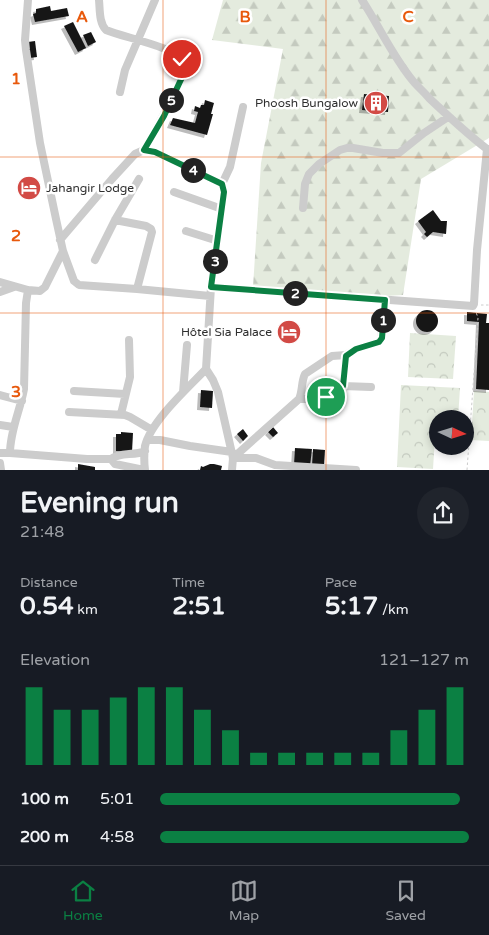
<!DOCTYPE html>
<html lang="en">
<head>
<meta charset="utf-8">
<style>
	body { margin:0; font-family:"Varela Round",sans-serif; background:#20242c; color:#f1f3f6; height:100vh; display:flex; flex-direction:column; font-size:19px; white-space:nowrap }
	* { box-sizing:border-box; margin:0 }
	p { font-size:16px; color:#9ea1a6 }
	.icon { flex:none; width:28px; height:28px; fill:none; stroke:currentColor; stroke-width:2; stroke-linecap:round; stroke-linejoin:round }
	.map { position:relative; height:470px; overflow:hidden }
	.panel { display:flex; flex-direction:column; background:#171b24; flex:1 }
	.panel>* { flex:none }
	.needle { width:32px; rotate:94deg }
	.controls { position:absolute; left:429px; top:410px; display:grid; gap:10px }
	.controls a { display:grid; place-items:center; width:45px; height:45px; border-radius:50%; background:#171b24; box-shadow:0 2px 8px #0003; font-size:25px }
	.pin { position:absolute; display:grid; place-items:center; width:42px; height:42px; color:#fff; margin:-21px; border:2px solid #fff; border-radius:50%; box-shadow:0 1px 5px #0007 }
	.km { position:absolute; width:25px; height:25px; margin:-12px; border-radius:50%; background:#222; color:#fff; font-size:14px; line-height:25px; text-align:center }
	.round { display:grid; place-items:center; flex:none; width:52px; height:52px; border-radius:26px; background:#20242c }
	.head { display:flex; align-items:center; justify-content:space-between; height:85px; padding:0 20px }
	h1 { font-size:28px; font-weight:700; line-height:38px }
	.figures { display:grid; grid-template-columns:repeat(3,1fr); gap:8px; height:85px; padding:5px 20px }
	.figures div { display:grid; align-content:center }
	.figures b { font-size:25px; font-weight:700 }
	.figures small { font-size:14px; font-weight:400 }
	.figures p { font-size:14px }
	.chart { height:140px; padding:10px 20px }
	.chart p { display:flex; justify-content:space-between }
	.chart svg { width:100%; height:90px; margin-top:5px; stroke:#0b8043; stroke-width:6 }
	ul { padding:0 20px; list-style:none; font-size:16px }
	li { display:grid; grid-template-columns:80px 60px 1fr; align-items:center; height:38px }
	li i { height:12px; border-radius:6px; background:#0b8043 }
	.tabs { display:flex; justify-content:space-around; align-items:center; height:70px; border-top:1px solid #363941; background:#171b24; font-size:14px; color:#9ea1a6 }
	.tabs a { display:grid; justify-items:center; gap:2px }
	.tabs .active { color:#0b8043 }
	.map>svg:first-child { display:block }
	.forest { fill:url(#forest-firs) }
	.park { fill:url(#park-crowns) }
	.building { fill:#161616; filter:url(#shadow) }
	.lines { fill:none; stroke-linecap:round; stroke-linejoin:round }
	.path { stroke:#ccc; stroke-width:1; stroke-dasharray:2.5 2.5; stroke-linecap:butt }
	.minor { stroke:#ccc; stroke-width:8 }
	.route-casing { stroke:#fff; stroke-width:10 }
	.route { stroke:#0b8043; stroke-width:6 }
	.grid { fill:none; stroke:#e8590c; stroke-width:1; stroke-opacity:0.55 }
	.labels { text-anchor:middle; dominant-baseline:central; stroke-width:5; stroke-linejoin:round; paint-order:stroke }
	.poi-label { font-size:12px; fill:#2f2f2f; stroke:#fff; text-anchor:end }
	.grid-label { font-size:16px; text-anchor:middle; font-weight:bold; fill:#e8590c; stroke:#fff; stroke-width:5; stroke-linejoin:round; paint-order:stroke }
</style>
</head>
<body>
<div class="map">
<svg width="489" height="470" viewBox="0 0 489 470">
	<defs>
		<pattern id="forest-firs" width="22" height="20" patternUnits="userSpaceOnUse" patternTransform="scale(1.25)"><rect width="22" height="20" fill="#e4ebde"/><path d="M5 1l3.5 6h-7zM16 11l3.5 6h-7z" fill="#c4cabf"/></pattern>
		<pattern id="park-crowns" width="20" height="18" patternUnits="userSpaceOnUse" patternTransform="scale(1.25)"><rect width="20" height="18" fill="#e4ebde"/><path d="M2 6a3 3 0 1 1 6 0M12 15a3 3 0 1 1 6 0" fill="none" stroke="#c4cabf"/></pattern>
		<filter id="shadow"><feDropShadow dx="-3" dy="3" stdDeviation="0" flood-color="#0004"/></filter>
	</defs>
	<rect width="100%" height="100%" fill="#fff"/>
	<!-- forest -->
	<path class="forest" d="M 223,0 L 489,0 L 489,138 L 421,179 L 403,295 L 384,296 L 253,287 L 261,163 L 283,49 L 212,40 Z"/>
	<!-- park -->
	<path class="park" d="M 410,333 L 456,336 L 453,379 L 408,377 Z
		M 401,385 L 460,388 L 458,419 L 438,419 L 437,437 L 435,437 L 433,469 L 397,467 Z
		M 474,391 L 489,392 L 489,441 L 471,440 Z"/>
	<!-- building -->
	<path class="building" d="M 50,6 L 51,11 L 67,8 L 69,16 L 35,22 L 33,14 L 36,13 L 36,9 Z
		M 73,22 L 86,48 L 78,52 L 64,26 Z
		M 91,32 L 96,42 L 88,46 L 83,35 Z
		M 35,41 L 37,57 L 30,58 L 28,42 Z
		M 364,94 L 389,96 L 388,112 L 362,110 Z
		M 205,100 L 214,103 L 211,114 L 213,114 L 207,135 L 170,125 L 173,118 L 195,123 L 198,112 L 194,111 L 195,106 L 200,108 L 201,105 L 204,105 Z
		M 433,210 L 441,221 L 447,221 L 446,234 L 433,232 L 427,237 L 424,234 L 426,232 L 418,221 Z
		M416 321a11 11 0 1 1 22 0a11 11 0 1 1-22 0Z
		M 467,312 L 487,314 L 486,323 L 489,323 L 489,390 L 476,389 L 479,322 L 467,321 Z
		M 201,390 L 213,391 L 212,408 L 200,407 Z
		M 273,427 L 278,433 L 273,437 L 268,432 Z
		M 243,429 L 248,436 L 243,441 L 237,434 Z
		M 121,432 L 133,433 L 132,452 L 116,451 L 116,434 L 121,434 Z
		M 295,448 L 312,449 L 310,466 L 294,465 Z
		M 313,449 L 325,450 L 324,467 L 312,466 Z
		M 78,464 L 95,467 L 95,470 L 78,470 Z
		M 210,464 L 214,464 L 222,466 L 221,470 L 200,470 L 201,466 L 203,467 Z"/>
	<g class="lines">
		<!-- path -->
		<path class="path" d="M 481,305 L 489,305
			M 467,470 L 478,318 L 476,312"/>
		<!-- minor -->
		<path class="minor" d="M 28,0 L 25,40 L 26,50 L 40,143 L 56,219 L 63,251 L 74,281 L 79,285 L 137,289 L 210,296
			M 99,0 C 100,10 99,23 106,30 C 122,37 175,47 184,61 C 186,66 185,68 184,73 L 163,116 L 144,150
			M 362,0 C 379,26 393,57 413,81 C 418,87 424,92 429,98 C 448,116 466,133 487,149 L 489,149
			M 120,92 L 125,70 L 155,0
			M 222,184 L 230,167 L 243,107
			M 174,192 L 222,209
			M 303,208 L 305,184 L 309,174 L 319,164 L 340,150 L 347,148 L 353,148 L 383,153 L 399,153 L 424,133 L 448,117
			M 115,220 L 146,226 L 151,229 L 152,232 L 137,289
			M 186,231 L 218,241
			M 60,240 L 112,179 L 135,154 L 144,150 L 155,152 L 222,184 L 224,192 L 211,287 L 206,369 L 213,380 L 218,392 L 233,458 L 232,470
			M 95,260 L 115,220 L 139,179
			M 0,282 L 28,290 L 40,291 L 45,287 L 63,251
			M 211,287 L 473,306 L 474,304 L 477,250 L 487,149
			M 0,292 L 14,287
			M 343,386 L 346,355
			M 74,391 L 125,394
			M 183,392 L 187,345
			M 0,395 L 22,401
			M 299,399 L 320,399 L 332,394 L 343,386 L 371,387
			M 69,412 L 125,415 L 130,417 L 152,430
			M 121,414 L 130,377 L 129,340
			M 0,425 L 13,427
			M 148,440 L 160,440 L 190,446 L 232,452
			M 0,453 L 10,453 L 87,459 L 111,459 L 115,464 L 144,470
			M 10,453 C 10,431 20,411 24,389 L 26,303 L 28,290
			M 233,458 L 299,399 C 303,390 301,382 305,374 L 332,356 L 346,355 L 356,349 L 379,342 L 381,338 L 385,300
			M 233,458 L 256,458 L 275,465 L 356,470
			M 111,459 C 120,452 134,456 145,451
			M 0,463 L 1,470
			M 145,470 C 144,462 144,454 145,446 C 151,421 188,388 206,369"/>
	</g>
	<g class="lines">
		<!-- route casing -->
		<g class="route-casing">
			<path id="route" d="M 182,59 C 186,64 186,67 184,73 L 164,116 L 144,150 L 155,152 L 222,184 L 224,192 L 211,287 L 385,300 L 382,338 L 379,342 L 356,349 L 346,356 L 343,386 L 326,397"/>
		</g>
		<!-- route -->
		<use href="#route" class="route"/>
	</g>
	<!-- grid -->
	<path class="grid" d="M 163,0 L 163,470M 326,0 L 326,470M 0,157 L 489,157M 0,313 L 489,313"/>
	<!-- icons -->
	<defs>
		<g id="building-disc" transform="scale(1.25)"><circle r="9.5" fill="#d24a45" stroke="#fff"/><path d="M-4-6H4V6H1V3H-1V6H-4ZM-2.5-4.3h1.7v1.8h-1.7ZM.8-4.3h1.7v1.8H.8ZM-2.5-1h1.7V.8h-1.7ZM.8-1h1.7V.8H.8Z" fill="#fff"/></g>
		<g id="hotel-disc" transform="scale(1.25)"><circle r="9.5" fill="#d24a45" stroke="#fff"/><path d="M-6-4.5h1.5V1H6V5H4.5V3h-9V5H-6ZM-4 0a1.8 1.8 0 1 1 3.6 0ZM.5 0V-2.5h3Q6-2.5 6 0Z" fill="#fff"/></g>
	</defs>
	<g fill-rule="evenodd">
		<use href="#building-disc" x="376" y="103"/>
		<use href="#hotel-disc" x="29" y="188"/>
		<use href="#hotel-disc" x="289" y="332"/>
	</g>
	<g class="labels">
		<!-- poi labels -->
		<g class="poi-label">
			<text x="358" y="103">Phoosh Bungalow</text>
			<text x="46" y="188" text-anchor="start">Jahangir Lodge</text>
			<text x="272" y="332">Hôtel Sia Palace</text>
		</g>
	</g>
	<g class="grid-label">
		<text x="82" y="22">A</text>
		<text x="245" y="22">B</text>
		<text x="408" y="22">C</text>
		<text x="16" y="84">1</text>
		<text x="16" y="241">2</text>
		<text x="16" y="397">3</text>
	</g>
</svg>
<div class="controls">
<a><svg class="needle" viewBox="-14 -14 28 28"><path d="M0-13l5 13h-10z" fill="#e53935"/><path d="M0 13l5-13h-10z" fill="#9ea1a6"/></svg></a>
</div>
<div class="pin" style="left:326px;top:397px;background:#1e9e55"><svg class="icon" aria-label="arrive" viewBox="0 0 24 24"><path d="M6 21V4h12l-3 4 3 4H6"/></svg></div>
<div class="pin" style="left:182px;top:59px;background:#d93025"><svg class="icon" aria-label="check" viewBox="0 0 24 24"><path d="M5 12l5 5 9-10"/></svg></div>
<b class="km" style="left:383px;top:320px">1</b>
<b class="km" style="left:295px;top:293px">2</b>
<b class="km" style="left:215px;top:261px">3</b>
<b class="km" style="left:193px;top:170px">4</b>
<b class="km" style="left:171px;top:100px">5</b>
</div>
<section class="panel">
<div class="head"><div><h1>Evening run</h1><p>21:48</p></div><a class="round"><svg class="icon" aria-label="share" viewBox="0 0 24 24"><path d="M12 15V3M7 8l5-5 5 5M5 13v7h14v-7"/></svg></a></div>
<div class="figures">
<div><p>Distance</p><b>0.54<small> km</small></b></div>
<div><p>Time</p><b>2:51</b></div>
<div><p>Pace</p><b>5:17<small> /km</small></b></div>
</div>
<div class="chart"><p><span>Elevation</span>121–127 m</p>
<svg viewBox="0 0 160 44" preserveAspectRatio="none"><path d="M5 44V6M15 44V17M25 44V17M35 44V11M45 44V6M55 44V6M65 44V17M75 44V27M85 44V38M95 44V38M105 44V38M115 44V38M125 44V38M135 44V27M145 44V17M155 44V6"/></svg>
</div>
<ul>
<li><b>100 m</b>5:01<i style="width:97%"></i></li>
<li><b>200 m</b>4:58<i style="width:100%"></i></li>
</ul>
</section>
<nav class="tabs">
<a class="active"><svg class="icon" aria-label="home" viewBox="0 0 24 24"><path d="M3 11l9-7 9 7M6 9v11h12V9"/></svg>Home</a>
<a><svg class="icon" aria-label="map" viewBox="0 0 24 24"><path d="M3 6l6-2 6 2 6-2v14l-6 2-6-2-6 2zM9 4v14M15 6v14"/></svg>Map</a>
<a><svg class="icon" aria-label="saved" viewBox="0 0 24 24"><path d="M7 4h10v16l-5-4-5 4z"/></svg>Saved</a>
</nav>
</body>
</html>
